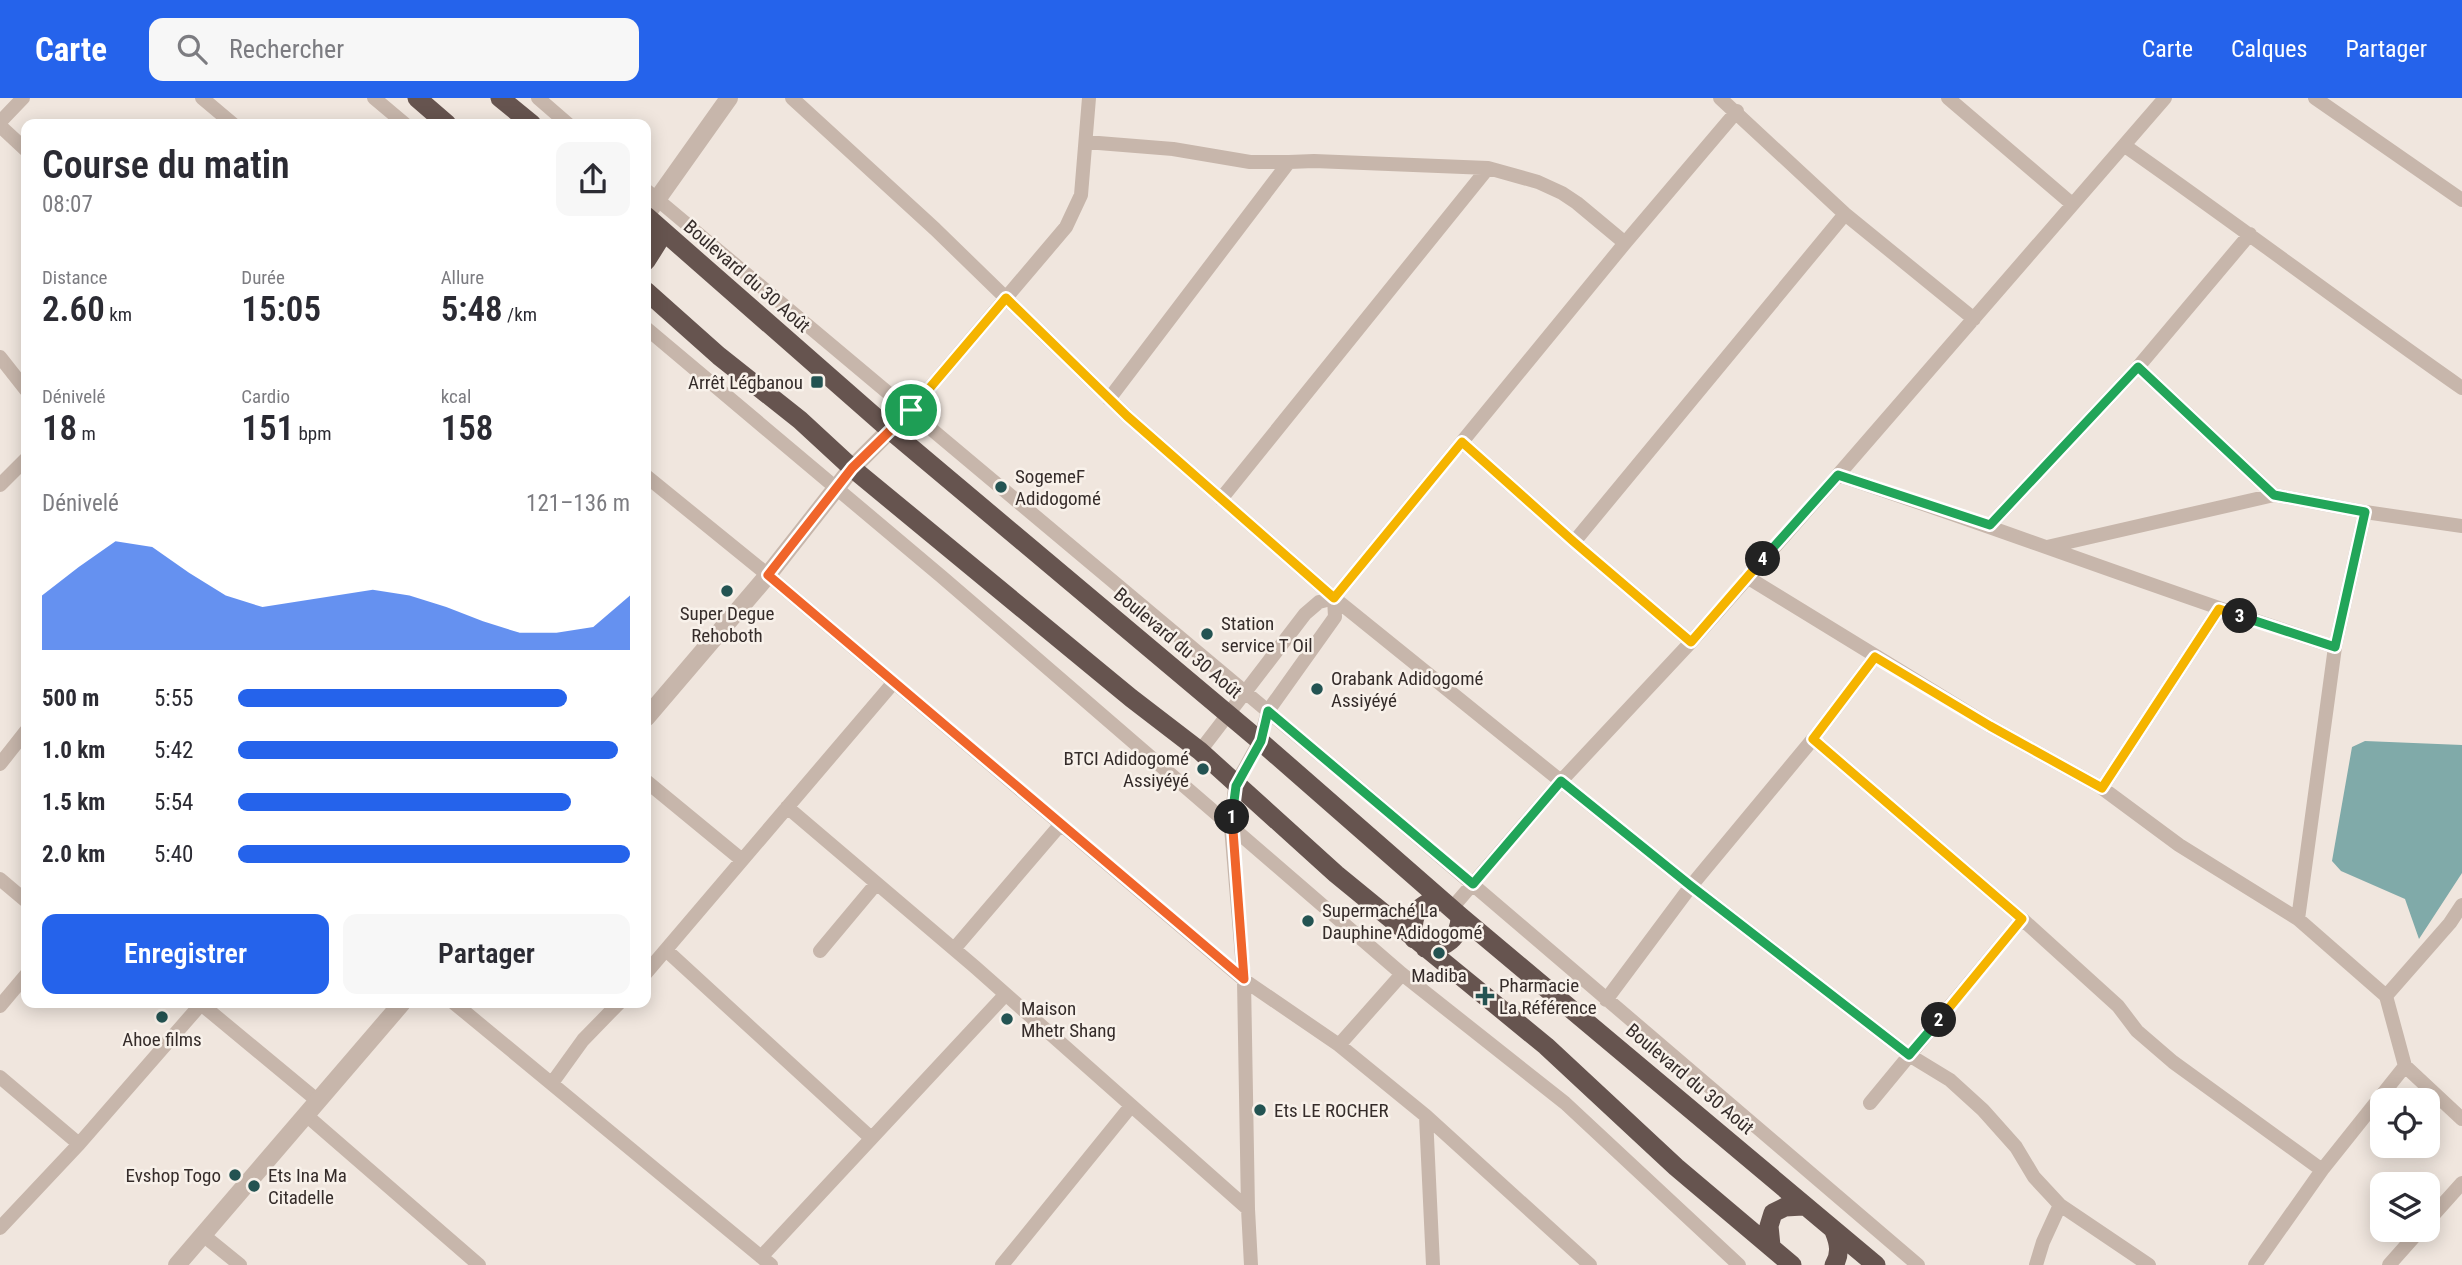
<!DOCTYPE html>
<html lang="fr">
<head>
<meta charset="utf-8">
<style>
	body { margin:0; font-family:"Roboto Condensed",sans-serif; background:#f7f7f7; color:#2b2b33; height:100vh; display:flex; flex-direction:column; font-size:26px; white-space:nowrap }
	* { box-sizing:border-box; margin:0 }
	p { font-size:23px; color:#7c7c81 }
	.icon { flex:none; width:38px; height:38px; fill:none; stroke:currentColor; stroke-width:2; stroke-linecap:round; stroke-linejoin:round }
	.map { position:relative; flex:1; overflow:hidden }
	.panel { position:absolute; left:21px; top:21px; width:630px; height:889px; display:flex; flex-direction:column; background:#fff; border-radius:14px; box-shadow:0 4px 18px #0003 }
	.panel>* { flex:none }
	.controls { position:absolute; left:2370px; top:990px; display:grid; gap:14px }
	.controls a { display:grid; place-items:center; width:70px; height:70px; border-radius:14px; background:#fff; box-shadow:0 4px 18px #0003; font-size:35px }
	.pin { position:absolute; display:grid; place-items:center; width:60px; height:60px; color:#fff; margin:-30px; border:4px solid #fff; border-radius:50%; box-shadow:0 2px 7px #0007 }
	.km { position:absolute; width:35px; height:35px; margin:-18px; border-radius:50%; background:#222; color:#fff; font-size:19px; line-height:35px; text-align:center }
	.round { display:grid; place-items:center; flex:none; width:74px; height:74px; border-radius:14px; background:#f7f7f7 }
	.overview { display:flex; align-items:center; justify-content:space-between; height:119px; padding:0 21px }
	h1 { font-size:38px; font-weight:600; line-height:52px }
	.figures { display:grid; grid-template-columns:repeat(3,1fr); gap:10px; height:119px; padding:7px 21px }
	.figures div { display:grid; align-content:center }
	.figures b { font-size:35px; font-weight:600 }
	.figures small { font-size:19px; font-weight:400 }
	.figures p { font-size:19px }
	.chart { height:196px; padding:14px 21px }
	.chart p { display:flex; justify-content:space-between }
	.chart svg { width:100%; height:126px; margin-top:7px; fill:#2563eb; opacity:.7 }
	.button { display:flex; gap:14px; margin-top:auto; padding:14px 21px }
	.button a { flex:1; height:80px; border-radius:14px; background:#2563eb; color:#fff; font-size:28px; font-weight:600; line-height:80px; text-align:center }
	.button a+a { background:#f7f7f7; color:#2b2b33 }
	ul { padding:0 21px; list-style:none; font-size:23px }
	li { display:grid; grid-template-columns:112px 84px 1fr; align-items:center; height:52px }
	li i { height:18px; border-radius:9px; background:#2563eb }
	header { display:flex; align-items:center; gap:42px; box-sizing:border-box; height:98px; padding:0 35px; background:#2563eb; color:#fff }
	header strong { font-size:33px }
	nav { display:flex; gap:38px; margin-inline-start:auto; font-size:24px }
	.search { width:490px; height:63px; background:#f7f7f7; display:flex; align-items:center; gap:18px; box-sizing:border-box; padding:0 24px; border-radius:14px; color:#7c7c81; font-size:26px }
	.map>svg:first-child { display:block }
	.water { fill:#80aaa9 }
	.lines { fill:none; stroke-linecap:round; stroke-linejoin:round }
	.minor { stroke:#c7b6ab; stroke-width:14 }
	.tertiary { stroke:#c7b6ab; stroke-width:18 }
	.trunk { stroke:#66544f; stroke-width:19 }
	.split-1-casing { stroke:#fff; stroke-width:14 }
	.split-2-casing { stroke:#fff; stroke-width:14 }
	.split-3-casing { stroke:#fff; stroke-width:14 }
	.split-4-casing { stroke:#fff; stroke-width:14 }
	.split-5-casing { stroke:#fff; stroke-width:14 }
	.split-1 { stroke:#f0652b; stroke-width:9 }
	.split-2 { stroke:#22a559; stroke-width:9 }
	.split-3 { stroke:#f5b400; stroke-width:9 }
	.split-4 { stroke:#22a559; stroke-width:9 }
	.split-5 { stroke:#f5b400; stroke-width:9 }
	.poi-dot { fill:#235352; stroke:#f8f1ea; stroke-width:2.5 }
	.labels { text-anchor:middle; dominant-baseline:central; stroke-width:5; stroke-linejoin:round; paint-order:stroke }
	.street-label { font-size:19px; fill:#352c2a; stroke:#f8f1ea }
	.poi-label { font-size:19px; fill:#352c2a; stroke:#f8f1ea; text-anchor:start }
</style>
</head>
<body>
<header>
<strong>Carte</strong>
<div class="search"><svg class="icon" aria-label="search" viewBox="0 0 24 24"><circle cx="10" cy="10" r="6"/><path d="M15 15l6 6"/></svg>Rechercher</div>
<nav><a>Carte</a><a>Calques</a><a>Partager</a></nav>
</header>
<div class="map">
<svg width="2462" height="1167" viewBox="0 0 2462 1167">
	<rect width="100%" height="100%" fill="#f0e6de"/>
	<!-- water -->
	<path class="water" d="M 2365,643 L 2462,647 L 2462,775 L 2419,841 L 2405,801 L 2341,773 L 2332,763 L 2352,649 Z"/>
	<g class="lines">
		<!-- minor -->
		<path class="minor" d="M 202,0 L 233,26
			M 374,0 L 405,26
			M 538,0 L 568,26
			M 792,0 L 935,131 L 1127,318 L 1334,500 L 1691,788 L 1909,957 L 1950,982 L 1983,1012 L 2016,1049 L 2034,1079 L 2060,1107 L 2149,1167
			M 1720,0 L 1845,116 L 1974,221
			M 1948,0 L 2072,106
			M 2315,0 L 2462,102
			M 0,24 L 23,0
			M 0,28 L 26,52
			M 1086,44 L 1173,51 L 1250,64 L 1289,64
			M 2125,48 C 2238,127 2349,211 2462,290
			M 646,92 L 1369,698 L 1918,1167
			M 646,230 L 942,479 L 1402,876 L 1565,1005 L 1739,1167
			M 0,259 L 26,292
			M 2138,269 L 2274,397 L 2365,414 L 2462,428
			M 1109,301 L 1289,64 L 1314,63 L 1488,70 L 1538,84 L 1562,95 L 1577,105 L 1625,145
			M 890,332 L 911,312 L 1066,129 L 1081,97 L 1089,0
			M 1462,344 L 1574,444 L 1691,544
			M 1838,377 C 2004,432 2168,495 2335,549
			M 646,378 L 768,477 L 1244,882 L 1339,947 L 1426,1018 L 1590,1167
			M 0,387 L 26,361
			M 1221,401 L 1488,70
			M 1990,427 L 2138,269 L 2250,136
			M 1574,444 L 1845,116
			M 2047,449 L 2274,397
			M 1747,479 L 1990,628 L 2102,690 L 2179,747 L 2298,821 L 2386,898 L 2405,968 L 2462,1021
			M 1813,641 L 2022,821 L 2118,908 L 2137,933 L 2173,964 L 2322,1072
			M 1200,653 L 1305,516 L 1319,504 L 1334,500 L 1625,145 L 1737,13
			M 0,666 L 26,633
			M 646,683 L 742,762
			M 2102,690 L 2219,511
			M 787,709 L 975,869 L 1248,1111
			M 0,781 L 26,803
			M 1452,810 L 1561,683 L 1691,544 L 1838,377 L 2165,0
			M 2298,821 L 2335,549 L 2365,414
			M 954,851 L 1061,726
			M 666,852 L 871,1040
			M 820,853 L 876,786
			M 646,875 L 894,584
			M 2386,898 L 2450,825 L 2462,807
			M 1606,902 L 1691,788 L 1813,641 L 1875,559
			M 454,905 L 771,1167
			M 201,906 L 318,1003
			M 0,908 L 26,877
			M 1339,947 L 1402,876
			M 0,979 L 79,1046
			M 552,985 L 583,942 L 619,905
			M 1870,1005 L 2022,821
			M 306,1017 L 479,1167
			M 1426,1018 L 1433,1167
			M 2427,1124 L 2462,1085
			M 0,1130 L 79,1046 L 202,905
			M 203,1137 L 240,1167
			M 761,1159 L 1005,897
			M 1002,1167 L 1131,1008
			M 1251,1167 L 1248,1111 L 1244,882 L 1231,729 L 1235,688 L 1260,643 L 1268,613 L 1335,519 L 1334,500
			M 2036,1167 L 2043,1144 L 2060,1107
			M 2255,1167 L 2322,1072 L 2405,968
			M 2389,1167 L 2420,1132"/>
		<!-- tertiary -->
		<path class="tertiary" d="M 646,117 L 729,0
			M 646,620 L 768,477 L 852,370 L 890,332
			M 177,1167 L 402,905"/>
		<!-- trunk -->
		<path class="trunk" d="M 417,0 L 447,26
			M 500,0 L 532,26
			M 646,118 L 890,332 L 1260,643 L 1460,818 L 1876,1167
			M 646,163 L 658,144 L 660,132
			M 646,193 L 719,258 L 800,322 L 852,370 L 1131,600 L 1200,653 L 1336,776 L 1546,948 L 1676,1069 L 1792,1167
			M 1414,841 C 1411,818 1418,801 1444,804
			M 1425,850 C 1446,851 1460,840 1460,818
			M 1771,1148 L 1769,1128 L 1773,1115 L 1785,1109 L 1803,1108
			M 1834,1167 C 1841,1156 1839,1145 1834,1133"/>
	</g>
	<g class="lines">
		<!-- split-1 casing -->
		<g class="split-1-casing">
			<path id="split-1" d="M 911,312 L 852,370 L 768,477 L 1244,881 L 1232,719"/>
		</g>
		<!-- split-2 casing -->
		<g class="split-2-casing">
			<path id="split-2" d="M 1232,719 L 1236,688 L 1261,643 L 1268,613 L 1473,786 L 1561,683 L 1691,788 L 1909,957 L 1939,922"/>
		</g>
		<!-- split-3 casing -->
		<g class="split-3-casing">
			<path id="split-3" d="M 1939,922 L 2022,821 L 1813,641 L 1875,559 L 1990,628 L 2102,690 L 2219,511 L 2240,518"/>
		</g>
		<!-- split-4 casing -->
		<g class="split-4-casing">
			<path id="split-4" d="M 1763,461 L 1838,377 L 1990,427 L 2138,269 L 2274,397 L 2365,414 L 2335,549 L 2240,518"/>
		</g>
		<!-- split-5 casing -->
		<g class="split-5-casing">
			<path id="split-5" d="M 911,312 L 1006,200 L 1127,318 L 1334,500 L 1462,344 L 1574,444 L 1691,544 L 1763,461"/>
		</g>
		<!-- split-1 -->
		<use href="#split-1" class="split-1"/>
		<!-- split-2 -->
		<use href="#split-2" class="split-2"/>
		<!-- split-3 -->
		<use href="#split-3" class="split-3"/>
		<!-- split-4 -->
		<use href="#split-4" class="split-4"/>
		<!-- split-5 -->
		<use href="#split-5" class="split-5"/>
	</g>
	<!-- markers -->
	<g class="poi-dot">
		<rect x="810" y="277" width="14" height="14" rx="3.5"/>
		<circle cx="1001" cy="389" r="7"/>
		<circle cx="727" cy="493" r="7"/>
		<circle cx="1207" cy="536" r="7"/>
		<circle cx="1317" cy="591" r="7"/>
		<circle cx="1203" cy="671" r="7"/>
		<circle cx="1308" cy="823" r="7"/>
		<circle cx="1439" cy="855" r="7"/>
		<path d="M1481.5 887.5h7v7h7v7h-7v7h-7v-7h-7v-7h7z"/>
		<circle cx="162" cy="919" r="7"/>
		<circle cx="1007" cy="921" r="7"/>
		<circle cx="1260" cy="1012" r="7"/>
		<circle cx="235" cy="1077" r="7"/>
		<circle cx="254" cy="1088" r="7"/>
	</g>
	<g class="labels">
		<!-- street labels -->
		<g class="street-label">
			<text transform="translate(747 178) rotate(41)">Boulevard du 30 Août</text>
			<text transform="translate(1178 545) rotate(40)">Boulevard du 30 Août</text>
			<text transform="translate(1690 981) rotate(40)">Boulevard du 30 Août</text>
		</g>
		<!-- poi labels -->
		<g class="poi-label">
			<text x="803" y="284" text-anchor="end">Arrêt Légbanou</text>
			<text x="1015" y="378">SogemeF<tspan x="1015" dy="22">Adidogomé</tspan></text>
			<text x="727" y="515" text-anchor="middle">Super Degue<tspan x="727" dy="22">Rehoboth</tspan></text>
			<text x="1221" y="525">Station<tspan x="1221" dy="22">service T Oil</tspan></text>
			<text x="1331" y="580">Orabank Adidogomé<tspan x="1331" dy="22">Assiyéyé</tspan></text>
			<text x="1189" y="660" text-anchor="end">BTCI Adidogomé<tspan x="1189" dy="22">Assiyéyé</tspan></text>
			<text x="1322" y="812">Supermaché La<tspan x="1322" dy="22">Dauphine Adidogomé</tspan></text>
			<text x="1439" y="877" text-anchor="middle">Madiba</text>
			<text x="1499" y="887">Pharmacie<tspan x="1499" dy="22">La Référence</tspan></text>
			<text x="1021" y="910">Maison<tspan x="1021" dy="22">Mhetr Shang</tspan></text>
			<text x="162" y="941" text-anchor="middle">Ahoe films</text>
			<text x="1274" y="1012">Ets LE ROCHER</text>
			<text x="221" y="1077" text-anchor="end">Evshop Togo</text>
			<text x="268" y="1077">Ets Ina Ma<tspan x="268" dy="22">Citadelle</tspan></text>
		</g>
	</g>
</svg>
<div class="controls">
<a><svg class="icon" aria-label="locate" viewBox="0 0 24 24"><circle cx="12" cy="12" r="6"/><path d="M12 2v4M12 18v4M2 12h4M18 12h4"/></svg></a>
<a><svg class="icon" aria-label="layers" viewBox="0 0 24 24"><path d="M12 4l9 5-9 5-9-5zM3 14l9 5 9-5"/></svg></a>
</div>
<div class="pin" style="left:911px;top:312px;background:#1e9e55"><svg class="icon" aria-label="arrive" viewBox="0 0 24 24"><path d="M6 21V4h12l-3 4 3 4H6"/></svg></div>
<b class="km" style="left:1232px;top:719px">1</b>
<b class="km" style="left:1939px;top:922px">2</b>
<b class="km" style="left:2240px;top:518px">3</b>
<b class="km" style="left:1763px;top:461px">4</b>
<section class="panel">
<div class="overview"><div><h1>Course du matin</h1><p>08:07</p></div><a class="round"><svg class="icon" aria-label="share" viewBox="0 0 24 24"><path d="M12 15V3M7 8l5-5 5 5M5 13v7h14v-7"/></svg></a></div>
<div class="figures">
<div><p>Distance</p><b>2.60<small> km</small></b></div>
<div><p>Durée</p><b>15:05</b></div>
<div><p>Allure</p><b>5:48<small> /km</small></b></div>
</div>
<div class="figures">
<div><p>Dénivelé</p><b>18<small> m</small></b></div>
<div><p>Cardio</p><b>151<small> bpm</small></b></div>
<div><p>kcal</p><b>158</b></div>
</div>
<div class="chart"><p><span>Dénivelé</span>121–136 m</p>
<svg viewBox="0 0 160 44" preserveAspectRatio="none"><path d="M0 44V25L10 15L20 6L30 8L40 17L50 25L60 29L70 27L80 25L90 23L100 25L110 29L120 34L130 38L140 38L150 36L160 25V44z"/></svg>
</div>
<ul>
<li><b>500 m</b>5:55<i style="width:84%"></i></li>
<li><b>1.0 km</b>5:42<i style="width:97%"></i></li>
<li><b>1.5 km</b>5:54<i style="width:85%"></i></li>
<li><b>2.0 km</b>5:40<i style="width:100%"></i></li>
</ul>
<div class="button"><a>Enregistrer</a><a>Partager</a></div>
</section>
</div>
</body>
</html>
